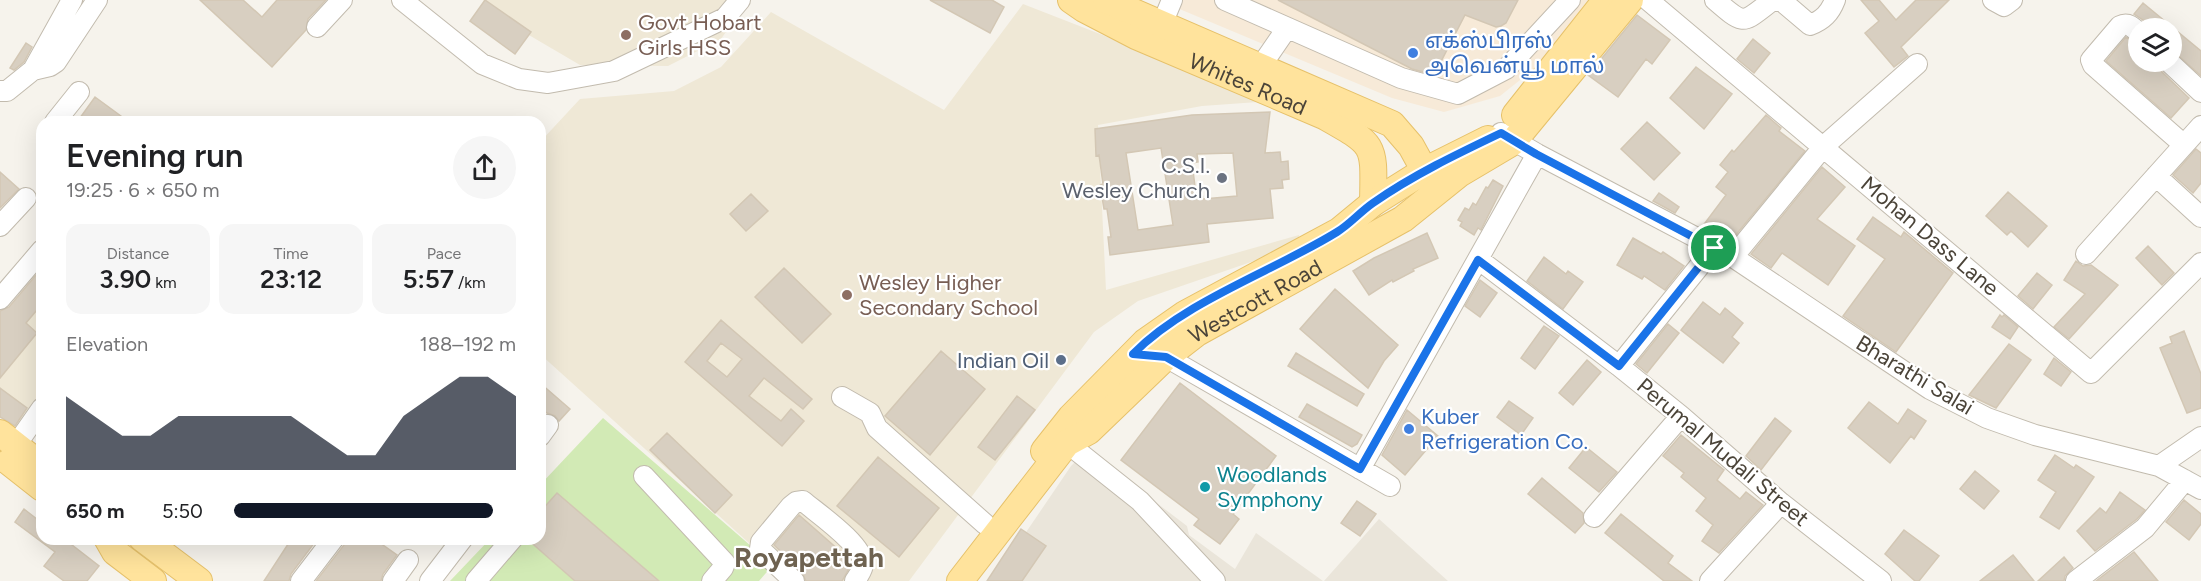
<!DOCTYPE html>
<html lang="en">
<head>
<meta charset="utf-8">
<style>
	body { margin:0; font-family:Figtree,"Noto Sans Tamil",sans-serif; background:#f6f6f6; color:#202124; height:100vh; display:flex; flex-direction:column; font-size:22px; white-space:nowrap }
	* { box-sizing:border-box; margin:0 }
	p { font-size:20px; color:#757577 }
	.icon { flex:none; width:33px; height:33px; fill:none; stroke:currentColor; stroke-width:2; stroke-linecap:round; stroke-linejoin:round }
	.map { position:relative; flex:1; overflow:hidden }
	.panel { position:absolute; left:36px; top:116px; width:510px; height:429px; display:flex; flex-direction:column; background:#fff; border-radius:18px; box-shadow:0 6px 24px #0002 }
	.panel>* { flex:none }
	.buttons { position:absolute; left:2128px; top:18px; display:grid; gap:12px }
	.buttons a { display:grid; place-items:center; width:54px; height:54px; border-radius:50%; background:#fff; box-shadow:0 6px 24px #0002; font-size:30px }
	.pin { position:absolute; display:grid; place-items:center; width:51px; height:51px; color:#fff; margin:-26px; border:3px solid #fff; border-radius:50%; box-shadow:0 2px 6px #0007 }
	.round { display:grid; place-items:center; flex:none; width:63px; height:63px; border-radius:32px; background:#f6f6f6 }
	.summary { display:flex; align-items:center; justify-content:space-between; height:102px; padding:0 30px }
	h1 { font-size:33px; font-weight:600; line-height:45px }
	.figures { display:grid; grid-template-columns:repeat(3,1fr); gap:9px; height:102px; padding:6px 30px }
	.figures div { display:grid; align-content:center; border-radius:15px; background:#f6f6f6; text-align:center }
	.figures b { font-size:26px; font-weight:600 }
	.figures small { font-size:16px; font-weight:400 }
	.figures p { font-size:16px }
	.chart { height:168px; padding:12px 30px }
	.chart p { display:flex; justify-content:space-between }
	.chart svg { width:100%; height:108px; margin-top:6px; fill:#111827; opacity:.7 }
	ul { padding:0 30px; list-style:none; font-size:20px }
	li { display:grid; grid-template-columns:96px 72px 1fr; align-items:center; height:45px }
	li i { height:15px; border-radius:8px; background:#111827 }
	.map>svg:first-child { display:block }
	.residential { fill:#eae5da }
	.commercial { fill:#f7ead8 }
	.education { fill:#efe8d6 }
	.green { fill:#d2eab5 }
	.building { fill:#d8cfc1; stroke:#d3c7b4; stroke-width:1.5; fill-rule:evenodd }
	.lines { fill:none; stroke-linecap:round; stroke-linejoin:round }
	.minor-casing { stroke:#c2bbae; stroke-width:22 }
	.major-casing { stroke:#e6c16a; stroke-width:28 }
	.minor { stroke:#fff; stroke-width:20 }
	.major { stroke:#ffe39c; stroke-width:26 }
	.route-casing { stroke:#fff; stroke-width:12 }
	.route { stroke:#1a73e8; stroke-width:8 }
	.education-dot { fill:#8d6e63; stroke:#fff; stroke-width:2 }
	.shop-dot { fill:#3f7fe0; stroke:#fff; stroke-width:2 }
	.worship-dot { fill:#6b7280; stroke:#fff; stroke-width:2 }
	.service-dot { fill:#5c6f8a; stroke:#fff; stroke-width:2 }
	.culture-dot { fill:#0f9aa8; stroke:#fff; stroke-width:2 }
	.labels { text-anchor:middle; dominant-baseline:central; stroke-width:4.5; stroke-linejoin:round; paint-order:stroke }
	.education-label { font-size:22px; fill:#785e54; stroke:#fff; text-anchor:start }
	.shop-label { font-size:22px; fill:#366cbe; stroke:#fff; text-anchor:start }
	.street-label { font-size:22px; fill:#4b4439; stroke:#fff }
	.worship-label { font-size:22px; fill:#5b616d; stroke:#fff; text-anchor:end }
	.service-label { font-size:22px; fill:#4e5e75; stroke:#fff; text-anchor:end }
	.culture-label { font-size:22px; fill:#0d838f; stroke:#fff; text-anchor:start }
	.district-label { font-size:28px; font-weight:bold; fill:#6e6250; stroke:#fff }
</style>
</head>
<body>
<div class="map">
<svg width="2201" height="581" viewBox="0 0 2201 581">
	<rect width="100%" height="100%" fill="#f6f3ec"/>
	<!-- residential -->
	<path class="residential" d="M 1087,450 L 1187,526 L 1189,535 L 1235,569 L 1256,533 L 1323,581 L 993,581 L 1071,466 Z
		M 1379,519 L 1448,581 L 1324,581 Z"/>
	<!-- commercial -->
	<path class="commercial" d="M 1158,0 L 1592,0 L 1535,68 L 1500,96 L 1444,112 L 1392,98 Z"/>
	<!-- education -->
	<path class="education" d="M 483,0 L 748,0 L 721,39 L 668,66 L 580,65 L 522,31 Z
		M 1023,4 L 1272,101 L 1202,106 L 1098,125 L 1106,290 L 1299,235 L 1300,245 L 1138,301 L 1094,332 L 909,581 L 791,581 L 540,354 L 540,142 L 580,99 L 674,91 L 721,67 L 771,12 L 944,110 Z
		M 42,268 L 42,401 L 21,432 L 0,416 L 0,319 Z"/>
	<!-- green -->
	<path class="green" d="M 603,418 L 773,565 L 759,581 L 450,581 L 490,539 L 540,538 L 540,485 Z"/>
	<!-- building -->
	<path class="building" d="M 200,0 L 243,0 L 262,17 L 277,0 L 326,0 L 308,19 L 306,30 L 272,67 Z
		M 485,0 L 531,32 L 515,54 L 470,21 Z
		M 930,0 L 992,0 L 1004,7 L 990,33 Z
		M 1278,0 L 1518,0 L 1506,23 L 1501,26 L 1496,27 L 1465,15 L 1434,75 L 1412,69 Z
		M 1861,0 L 1879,0 L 1896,20 L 1916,0 L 1949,0 L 1901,47 L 1908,56 L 1894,67 L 1865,33 L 1879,21 Z
		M 2143,3 L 2201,51 L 2201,76 L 2172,50 L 2172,28 L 2150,28 L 2143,20 L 2134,14 Z
		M 1637,15 L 1670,40 L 1652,64 L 1646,59 L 1618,97 L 1588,75 Z
		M 2126,37 L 2139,45 L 2139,62 L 2157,62 L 2161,71 L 2189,98 L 2171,118 L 2106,61 Z
		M 1753,39 L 1770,53 L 1754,73 L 1737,59 Z
		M 26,43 L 32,47 L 24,62 L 14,70 L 10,68 Z
		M 1696,67 L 1732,94 L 1704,129 L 1670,98 Z
		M 95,97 L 129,122 L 77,122 Z
		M 1270,112 L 1265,153 L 1280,152 L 1281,162 L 1288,161 L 1289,179 L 1282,180 L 1283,188 L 1270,189 L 1273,218 L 1207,224 L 1209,242 L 1110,255 L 1108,237 L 1111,237 L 1107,209 L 1104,209 L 1100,185 L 1103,184 L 1099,155 L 1096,156 L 1095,129 L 1192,115 ZM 1161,148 L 1173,225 L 1138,230 L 1126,153 ZM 1233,153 L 1237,196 L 1203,199 L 1202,193 L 1196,194 L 1192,163 L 1198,162 L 1197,154 Z
		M 1766,115 L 1781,128 L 1779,131 L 1805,151 L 1730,242 L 1702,227 L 1726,195 L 1716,187 L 1728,172 L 1720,165 L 1732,150 L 1734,152 Z
		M 1647,122 L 1680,153 L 1654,180 L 1621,149 Z
		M 2196,149 L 2201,153 L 2201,183 L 2193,193 L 2173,175 Z
		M 1822,167 L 1845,187 L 1817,219 L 1855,246 L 1828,285 L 1782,253 L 1771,268 L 1751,254 Z
		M 0,172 L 19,189 L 0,208 Z
		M 1493,180 L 1503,186 L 1481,230 L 1478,228 L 1474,235 L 1460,226 L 1462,222 L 1458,220 L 1465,208 L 1469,210 L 1473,203 L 1476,205 L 1486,187 L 1488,188 Z
		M 2008,192 L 2047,226 L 2028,247 L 2011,231 L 2007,235 L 1986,216 Z
		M 1659,193 L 1679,207 L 1675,213 L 1653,201 Z
		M 751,194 L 768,211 L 746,231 L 730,214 Z
		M 1873,217 L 1901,237 L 1904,232 L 1953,273 L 1896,352 L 1843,316 L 1885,259 L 1857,239 Z
		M 1427,233 L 1438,258 L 1413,269 L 1414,271 L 1393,282 L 1392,280 L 1369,295 L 1353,271 L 1374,258 Z
		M 1633,238 L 1661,254 L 1663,252 L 1684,266 L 1665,290 L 1644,276 L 1642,279 L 1617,265 Z
		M 2148,246 L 2174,273 L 2162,285 L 2136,258 Z
		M 1544,257 L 1566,274 L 1568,271 L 1583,282 L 1563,309 L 1527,281 Z
		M 2076,261 L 2083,266 L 2091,265 L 2118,285 L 2069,339 L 2054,327 L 2085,294 L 2064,280 Z
		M 42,268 L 42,304 L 26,323 L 37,333 L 0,378 L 0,311 L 9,307 Z
		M 784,268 L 831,314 L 802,343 L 755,297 Z
		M 2037,273 L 2052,285 L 2033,309 L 2018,296 Z
		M 1480,280 L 1497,293 L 1480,317 L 1465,306 Z
		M 1335,289 L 1398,345 L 1384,361 L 1368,388 L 1300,329 Z
		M 1703,302 L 1720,315 L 1725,308 L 1743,323 L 1732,337 L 1739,343 L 1723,363 L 1681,330 Z
		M 2000,315 L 2002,317 L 2004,315 L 2018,327 L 2010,339 L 1992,327 Z
		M 721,320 L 812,399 L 803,409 L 764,378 L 749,396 L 781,421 L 791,409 L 804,421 L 782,446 L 685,362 ZM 721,343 L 742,359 L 727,377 L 707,361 Z
		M 1668,324 L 1679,333 L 1647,373 L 1636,364 Z
		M 1544,326 L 1559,336 L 1535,369 L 1521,358 Z
		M 2184,331 L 2201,374 L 2201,408 L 2187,413 L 2160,348 L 2172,343 L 2170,337 Z
		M 2009,344 L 2031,360 L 1996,408 L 1969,395 Z
		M 941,351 L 985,389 L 930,455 L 885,416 Z
		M 1296,353 L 1364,394 L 1357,406 L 1288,366 Z
		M 2054,358 L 2071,372 L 2061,386 L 2044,374 Z
		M 1587,360 L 1601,372 L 1573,405 L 1559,393 Z
		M 540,383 L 570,409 L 559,421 L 555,416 L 547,413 L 540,407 Z
		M 1180,383 L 1276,456 L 1233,514 L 1239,519 L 1220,544 L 1194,525 L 1199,519 L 1121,460 Z
		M 0,388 L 27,408 L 15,426 L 0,417 Z
		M 1017,396 L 1035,410 L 995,460 L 978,447 Z
		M 1509,401 L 1533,418 L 1521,435 L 1497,417 Z
		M 1869,402 L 1898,424 L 1908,409 L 1926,421 L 1914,439 L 1911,436 L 1890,463 L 1848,428 Z
		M 1307,404 L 1362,435 L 1357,444 L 1352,447 L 1299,417 Z
		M 1407,410 L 1438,436 L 1405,475 L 1382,455 Z
		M 1775,418 L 1791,431 L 1761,470 L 1746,456 Z
		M 667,433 L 732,495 L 715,513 L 650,450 Z
		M 1681,435 L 1724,470 L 1717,480 L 1740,499 L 1746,492 L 1763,505 L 1719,553 L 1702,541 L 1713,525 L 1696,511 L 1706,498 L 1681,477 L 1684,473 L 1663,456 Z
		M 1586,447 L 1617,472 L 1599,492 L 1569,468 Z
		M 2055,455 L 2074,468 L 2076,465 L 2094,477 L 2059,529 L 2040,517 L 2056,492 L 2038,480 Z
		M 878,457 L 939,508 L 899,557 L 837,506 Z
		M 1975,471 L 1999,491 L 1984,509 L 1960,489 Z
		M 1542,478 L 1583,513 L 1584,523 L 1575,533 L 1528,494 Z
		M 2120,492 L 2145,510 L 2137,519 L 2095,551 L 2077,531 L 2100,508 L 2106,513 Z
		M 557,493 L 659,581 L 575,581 L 526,538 L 540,538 L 540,512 Z
		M 2184,500 L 2201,514 L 2201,524 L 2189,540 L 2166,522 Z
		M 1357,501 L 1376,514 L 1360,536 L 1341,523 Z
		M 24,509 L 42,523 L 42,538 L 63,538 L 99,566 L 87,581 L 64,581 L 44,566 L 55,552 L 15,522 Z
		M 1621,514 L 1673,556 L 1668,563 L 1692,581 L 1664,581 L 1605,533 Z
		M 799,515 L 849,559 L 851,565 L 842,581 L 806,581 L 802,572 L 774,545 Z
		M 1021,529 L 1046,546 L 1022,581 L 987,581 Z
		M 1904,530 L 1939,556 L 1919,581 L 1915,581 L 1885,554 Z
		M 292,538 L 318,538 L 291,574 L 289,581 L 264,581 Z
		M 346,538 L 373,538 L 397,555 L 383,574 L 381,581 L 316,581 L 344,545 Z
		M 2134,552 L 2158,581 L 2096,581 Z
		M 2013,555 L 2034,581 L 1980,581 Z
		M 2064,557 L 2073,568 L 2065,576 L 2064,581 L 2038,581 Z"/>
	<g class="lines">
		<!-- minor casing -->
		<g class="minor-casing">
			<path id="minor" d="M 402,0 L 482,64 L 519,79 L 548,83 L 614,71 L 725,18 L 740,0
				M 1225,0 L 1401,78 L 1458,94 L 1506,69 L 1570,0
				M 1648,0 L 2091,373 L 2201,263
				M 1715,0 C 1746,27 1742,23 1773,0
				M 1777,0 L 1783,2 L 1810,25 C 1823,20 1830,13 1835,0
				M 1993,0 L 2004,6 L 2012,0
				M 1162,24 L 1172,0
				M 317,27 L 342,0
				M 2139,33 C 2133,27 2128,22 2120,26 L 2091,60 L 2093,65 L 2184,145
				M 2169,62 L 2201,92
				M 1261,66 L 1287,28
				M 33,70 L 50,66 L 56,62 L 97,0
				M 0,91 L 7,91 L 33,70 L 72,0
				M 55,122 L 79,92
				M 1501,133 L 1537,154 L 1733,257 L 1930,389 L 1987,418 L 2035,435 L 2159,466 L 2201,489
				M 2156,176 L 2201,217
				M 0,226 L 26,198
				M 2086,254 L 2201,126
				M 1733,257 L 1824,146 L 1917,64
				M 1478,259 L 1619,366 L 1681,416 L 1781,503 L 1881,581
				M 0,299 L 42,250
				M 1154,356 L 1166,357 L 1390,486
				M 1619,366 L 1714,248
				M 842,397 L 870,413 L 877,428 L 985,524
				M 540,436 L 548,425
				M 1067,443 L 1140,501 L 1215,581
				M 16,445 L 42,408
				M 2159,466 L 2201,437
				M 1360,469 L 1537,154
				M 644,476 L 725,563 L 723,568 L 712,581
				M 1594,517 L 1681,416
				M 301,581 L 334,538
				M 393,581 L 408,560
				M 430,581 L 463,538
				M 476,581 L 513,538
				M 794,581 L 760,549 L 761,542 L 791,506 L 796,502 L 803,501 C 817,513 864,545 863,564 C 863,570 858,576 855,581
				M 1710,581 L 1781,503
				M 2076,581 L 2145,528 L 2185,480"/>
		</g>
		<!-- major casing -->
		<g class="major-casing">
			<g id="major">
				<path id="s1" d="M 1071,0 L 1084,9 L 1136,36 L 1324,116 C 1377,146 1374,143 1373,203"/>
				<path d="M 1106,0 L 1392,124 L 1411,146 L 1433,186"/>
				<path d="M 1515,115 L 1606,0"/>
				<path d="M 0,433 L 42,466"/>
				<path d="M 1044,451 L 1071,417 L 1145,342 L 1185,314 L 1339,231 L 1373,203 L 1424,171 L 1488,139"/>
				<path d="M 9,462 L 42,488"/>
				<path d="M 107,538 L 115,552 L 153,581"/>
				<path d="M 142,538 L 199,581"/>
				<path id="s2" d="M 960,581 L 1067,443 L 1089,431 L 1166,357 L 1197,333 L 1403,219 L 1459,174 L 1513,142 L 1630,0"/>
			</g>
		</g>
		<!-- minor -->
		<use href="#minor" class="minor"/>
		<!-- major -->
		<use href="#major" class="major"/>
	</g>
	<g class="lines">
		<!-- route casing -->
		<g class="route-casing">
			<path id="route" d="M 1501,133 L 1536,154 L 1714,248 L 1619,366 L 1478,260 L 1360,469 L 1166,357 L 1133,354 C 1185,301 1274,271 1337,232 C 1350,224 1360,212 1373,203 C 1413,175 1457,154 1501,133 Z"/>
		</g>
		<!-- route -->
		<use href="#route" class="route"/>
	</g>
	<!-- markers -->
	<g class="education-dot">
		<circle cx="626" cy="35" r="6"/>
		<circle cx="847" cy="295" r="6"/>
	</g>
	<g class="shop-dot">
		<circle cx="1413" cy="53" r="6"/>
		<circle cx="1409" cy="429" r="6"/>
	</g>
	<circle class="worship-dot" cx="1222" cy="178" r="6"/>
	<circle class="service-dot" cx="1061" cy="360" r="6"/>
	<circle class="culture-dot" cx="1205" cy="487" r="6"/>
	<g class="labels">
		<!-- education labels -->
		<g class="education-label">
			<text x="638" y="22">Govt Hobart<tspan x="638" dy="25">Girls HSS</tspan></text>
			<text x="859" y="282">Wesley Higher<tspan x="859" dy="25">Secondary School</tspan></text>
		</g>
		<!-- shop labels -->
		<g class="shop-label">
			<text x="1425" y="40">எக்ஸ்பிரஸ்<tspan x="1425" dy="25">அவென்யூ மால்</tspan></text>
			<text x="1421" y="416">Kuber<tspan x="1421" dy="25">Refrigeration Co.</tspan></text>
		</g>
		<!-- street labels -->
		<g class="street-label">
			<text stroke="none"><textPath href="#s1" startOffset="196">Whites Road</textPath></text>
			<text transform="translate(1930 236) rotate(40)">Mohan Dass Lane</text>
			<text stroke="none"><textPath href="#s2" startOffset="412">Westcott Road</textPath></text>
			<text transform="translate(1915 375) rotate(31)">Bharathi Salai</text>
			<text transform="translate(1723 452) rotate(40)">Perumal Mudali Street</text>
		</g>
		<!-- worship labels -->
		<g class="worship-label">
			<text x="1210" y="165">C.S.I.<tspan x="1210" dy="25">Wesley Church</tspan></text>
		</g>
		<!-- service labels -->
		<g class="service-label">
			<text x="1049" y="360">Indian Oil</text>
		</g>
		<!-- culture labels -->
		<g class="culture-label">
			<text x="1217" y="474">Woodlands<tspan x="1217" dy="25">Symphony</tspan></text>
		</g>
		<!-- district labels -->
		<g class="district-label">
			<text x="809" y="557">Royapettah</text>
		</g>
	</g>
</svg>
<div class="buttons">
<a><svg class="icon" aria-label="layers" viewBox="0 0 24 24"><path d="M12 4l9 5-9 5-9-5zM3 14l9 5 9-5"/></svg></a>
</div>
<div class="pin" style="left:1714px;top:248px;background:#1e9e55"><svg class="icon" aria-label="arrive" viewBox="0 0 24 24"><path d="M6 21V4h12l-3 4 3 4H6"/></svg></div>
<section class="panel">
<div class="summary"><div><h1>Evening run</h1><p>19:25 · 6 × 650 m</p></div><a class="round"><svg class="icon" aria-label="share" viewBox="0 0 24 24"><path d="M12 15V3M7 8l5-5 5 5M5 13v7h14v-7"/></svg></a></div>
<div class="figures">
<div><p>Distance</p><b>3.90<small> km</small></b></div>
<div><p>Time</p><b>23:12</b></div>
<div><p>Pace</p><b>5:57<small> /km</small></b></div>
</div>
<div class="chart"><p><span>Elevation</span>188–192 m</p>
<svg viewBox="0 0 160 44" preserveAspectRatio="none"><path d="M0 44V14L10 22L20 30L30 30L40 22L50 22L60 22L70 22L80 22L90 30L100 38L110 38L120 22L130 14L140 6L150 6L160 14V44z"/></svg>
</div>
<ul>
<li><b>650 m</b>5:50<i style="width:92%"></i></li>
</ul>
</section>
</div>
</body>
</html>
